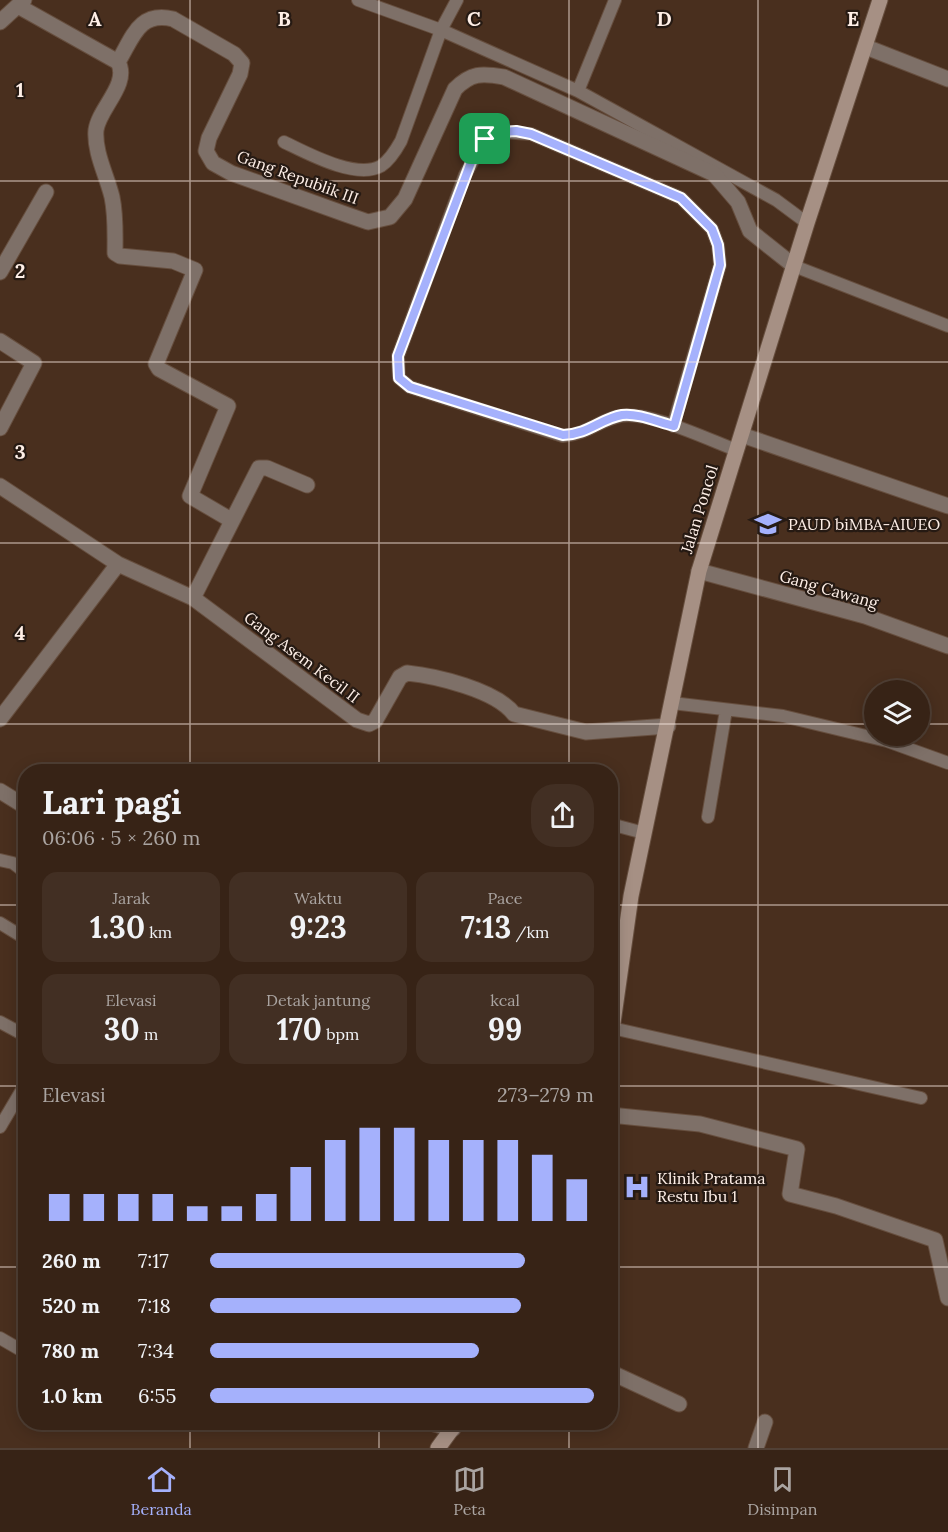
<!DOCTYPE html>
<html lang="id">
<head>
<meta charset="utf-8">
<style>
	body { margin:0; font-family:Lora,serif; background:#422f23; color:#f1f3f6; height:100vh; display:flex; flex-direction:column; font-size:22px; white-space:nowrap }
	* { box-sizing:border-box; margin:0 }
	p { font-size:20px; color:#aaa4a1 }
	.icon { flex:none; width:33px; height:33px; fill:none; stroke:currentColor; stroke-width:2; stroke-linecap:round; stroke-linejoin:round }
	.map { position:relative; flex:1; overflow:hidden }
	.details { position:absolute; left:18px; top:764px; width:600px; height:666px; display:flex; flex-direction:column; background:#372316; border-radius:24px; box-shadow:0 3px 15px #0003,0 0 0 2px #514035 }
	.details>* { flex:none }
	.fabs { position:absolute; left:864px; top:680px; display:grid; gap:12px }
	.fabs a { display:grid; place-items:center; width:66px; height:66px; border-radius:50%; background:#372316; box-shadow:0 3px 15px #0003,0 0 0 2px #514035; font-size:30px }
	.pin { position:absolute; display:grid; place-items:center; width:51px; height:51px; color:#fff; margin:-26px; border-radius:12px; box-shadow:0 3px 9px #0006 }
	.round { display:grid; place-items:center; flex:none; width:63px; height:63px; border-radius:24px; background:#422f23 }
	.summary { display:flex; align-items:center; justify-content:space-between; height:102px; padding:0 24px }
	h1 { font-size:33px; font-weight:700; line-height:45px }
	.figures { display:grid; grid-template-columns:repeat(3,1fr); gap:9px; height:102px; padding:6px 24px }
	.figures div { display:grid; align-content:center; border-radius:15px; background:#422f23; text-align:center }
	.figures b { font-size:30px; font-weight:700 }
	.figures small { font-size:16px; font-weight:400 }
	.figures p { font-size:16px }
	.chart { height:168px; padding:12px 24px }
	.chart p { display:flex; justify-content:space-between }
	.chart svg { width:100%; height:108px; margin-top:6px; stroke:#a5b1fc; stroke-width:6 }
	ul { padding:0 24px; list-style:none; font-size:20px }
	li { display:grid; grid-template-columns:96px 72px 1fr; align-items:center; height:45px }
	li i { height:15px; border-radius:8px; background:#a5b1fc }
	.menu { display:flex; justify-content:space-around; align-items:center; height:84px; border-top:2px solid #514035; background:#372316; font-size:16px; color:#aaa4a1 }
	.menu a { display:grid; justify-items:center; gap:3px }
	.menu .selected { color:#a5b1fc }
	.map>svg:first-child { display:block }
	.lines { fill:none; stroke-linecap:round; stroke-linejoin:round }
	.lane-casing { stroke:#664e3e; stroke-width:14 }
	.street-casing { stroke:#664e3e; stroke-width:17 }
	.secondary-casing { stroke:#664e3e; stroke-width:17 }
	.lane { stroke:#7e7068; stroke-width:12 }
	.street { stroke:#7e7068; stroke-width:15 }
	.secondary { stroke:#a69084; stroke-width:15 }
	.route-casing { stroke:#fff; stroke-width:12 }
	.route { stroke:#a5b1fc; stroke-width:8 }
	.grid { fill:none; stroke:#feefe7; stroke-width:1.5; stroke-opacity:0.55 }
	.labels { text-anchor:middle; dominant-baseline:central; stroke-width:4.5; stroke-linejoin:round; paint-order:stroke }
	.street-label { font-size:16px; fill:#feefe7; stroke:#261a13 }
	.poi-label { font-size:16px; fill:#feefe7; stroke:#261a13; text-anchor:start }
	.grid-label { font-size:20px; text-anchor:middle; font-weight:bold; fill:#feefe7; stroke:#261a13; stroke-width:4.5; stroke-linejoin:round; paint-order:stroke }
</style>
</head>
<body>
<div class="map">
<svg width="948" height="1448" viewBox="0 0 948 1448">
	<rect width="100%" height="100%" fill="#492f1e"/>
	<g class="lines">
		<!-- lane casing -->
		<g class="lane-casing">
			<path id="lane" d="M 358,0 L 441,30 L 578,91 L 776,200 L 807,223
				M 578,91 L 615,0
				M 284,142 C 307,153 356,180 381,166 C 390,160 396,150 401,141 L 441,30 L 457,0
				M 794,266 L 948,326
				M 673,426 L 720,265 L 718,245 L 712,229 L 681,198 L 531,134 L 502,132 L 485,139 L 465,175 L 398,356 L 399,378 L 410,387 L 563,436 C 588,434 599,420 620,416 C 647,410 709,440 736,450
				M 672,703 L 783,716 L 887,741 L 948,763
				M 708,817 L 726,710
				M 610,828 L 614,825 L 644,833
				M 0,860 L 13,863 L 26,873
				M 0,923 L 26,939
				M 0,1022 L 26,1036
				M 612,1028 L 921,1098
				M 0,1127 L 26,1083
				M 0,1338 L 26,1353"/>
		</g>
		<!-- street casing -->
		<g class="street-casing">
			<path id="street" d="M 18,6 L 118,62 C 133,37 139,11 173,19 L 234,54 L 242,63 L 240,74 L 209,138 L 206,151 L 213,163 L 231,173 L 345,214 L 368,222 L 390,217 L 405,199 L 455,89 C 471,73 481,73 504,77 L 714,174 L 738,202 L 750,231 L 794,266
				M 0,22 L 24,0
				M 866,47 L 948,79
				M 118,62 C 130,84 99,108 96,130 C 94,152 107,176 112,197 C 116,216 115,234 115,253 L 120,256 L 173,261 L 195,270 L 156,364 L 159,369 L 228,406 L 190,496 L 231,520
				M 0,272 L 46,192
				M 0,341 L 34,363 L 0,428
				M 742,435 L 948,506
				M 0,486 L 118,564 L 193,598 L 357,720 L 369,724 L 375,721 L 400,677 L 407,673 C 436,676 496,690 514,714 L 586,732 L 668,726
				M 699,571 L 865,616 L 948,646
				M 193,598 L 259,468 L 267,468 L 307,485
				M 0,719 L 118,564
				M 0,791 L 26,807
				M 610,1115 L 700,1124 L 797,1149 L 790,1194 L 836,1206 L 935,1240 L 948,1298
				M 610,1372 L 679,1404
				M 427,1422 L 453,1429
				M 756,1448 L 765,1422"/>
		</g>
		<!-- secondary casing -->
		<g class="secondary-casing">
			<path id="secondary" d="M 610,1044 L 631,896 L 699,571 L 807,223 L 880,0
				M 438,1448 L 457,1422"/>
		</g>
		<!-- lane -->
		<use href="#lane" class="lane"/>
		<!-- street -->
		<use href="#street" class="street"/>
		<!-- secondary -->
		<use href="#secondary" class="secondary"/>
	</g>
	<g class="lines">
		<!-- route casing -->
		<g class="route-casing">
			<path id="route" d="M 516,131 L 531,134 L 681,198 L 712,229 L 718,245 L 720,265 L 674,426 C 658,422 638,413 622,415 C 600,419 589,434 563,435 L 410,387 L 399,378 L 398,356 L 473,157 C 486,138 492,132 516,131 Z"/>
		</g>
		<!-- route -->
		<use href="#route" class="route"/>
	</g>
	<!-- grid -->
	<path class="grid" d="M 190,0 L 190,771M 379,0 L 379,771M 569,0 L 569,771M 758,0 L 758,1448M 0,181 L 948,181M 0,362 L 948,362M 0,543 L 948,543M 0,724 L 874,724M 920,724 L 948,724M 0,905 L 26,905M 610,905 L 948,905M 0,1086 L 26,1086M 610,1086 L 948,1086M 0,1267 L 26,1267M 610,1267 L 948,1267M 190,1422 L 190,1448M 379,1422 L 379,1448M 569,1422 L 569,1448"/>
	<!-- icons -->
	<defs>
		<g id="school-bare" transform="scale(2.07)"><path d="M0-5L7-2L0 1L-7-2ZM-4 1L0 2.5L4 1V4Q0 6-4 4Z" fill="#a5b1fc" stroke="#261a13" stroke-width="2.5" paint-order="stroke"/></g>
		<g id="hospital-bare" transform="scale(2.07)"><path d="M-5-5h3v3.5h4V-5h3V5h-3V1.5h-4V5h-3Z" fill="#a5b1fc" stroke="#261a13" stroke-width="2.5" paint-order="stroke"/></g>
	</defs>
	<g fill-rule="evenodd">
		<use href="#school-bare" x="768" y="524"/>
		<use href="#hospital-bare" x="637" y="1187"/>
	</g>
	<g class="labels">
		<!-- street labels -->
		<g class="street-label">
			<text transform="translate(298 177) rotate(20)">Gang Republik III</text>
			<text transform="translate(699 509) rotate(-73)">Jalan Poncol</text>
			<text transform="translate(829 589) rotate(16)">Gang Cawang</text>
			<text transform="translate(302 657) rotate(37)">Gang Asem Kecil II</text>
		</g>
		<!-- poi labels -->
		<g class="poi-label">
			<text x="788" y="524">PAUD biMBA-AIUEO</text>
			<text x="657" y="1178">Klinik Pratama<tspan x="657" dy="18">Restu Ibu 1</tspan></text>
		</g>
	</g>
	<g class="grid-label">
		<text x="95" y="26">A</text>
		<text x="284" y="26">B</text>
		<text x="474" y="26">C</text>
		<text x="664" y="26">D</text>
		<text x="853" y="26">E</text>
		<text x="20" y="97">1</text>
		<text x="20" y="278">2</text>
		<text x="20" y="459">3</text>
		<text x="20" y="640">4</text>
	</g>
</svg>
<div class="fabs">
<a><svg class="icon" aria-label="layers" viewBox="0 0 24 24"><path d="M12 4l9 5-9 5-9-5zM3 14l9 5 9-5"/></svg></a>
</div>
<div class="pin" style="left:485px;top:139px;background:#1e9e55"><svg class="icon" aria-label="arrive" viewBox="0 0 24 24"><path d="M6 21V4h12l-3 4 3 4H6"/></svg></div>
<section class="details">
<div class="summary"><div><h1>Lari pagi</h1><p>06:06 · 5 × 260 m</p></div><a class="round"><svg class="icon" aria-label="share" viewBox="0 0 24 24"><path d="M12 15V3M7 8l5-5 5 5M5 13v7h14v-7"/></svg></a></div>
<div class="figures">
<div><p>Jarak</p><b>1.30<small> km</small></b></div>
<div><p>Waktu</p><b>9:23</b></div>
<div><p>Pace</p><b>7:13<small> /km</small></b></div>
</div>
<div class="figures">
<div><p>Elevasi</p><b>30<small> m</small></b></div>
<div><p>Detak jantung</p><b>170<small> bpm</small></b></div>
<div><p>kcal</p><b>99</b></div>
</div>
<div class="chart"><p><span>Elevasi</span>273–279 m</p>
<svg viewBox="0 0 160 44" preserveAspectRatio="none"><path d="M5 44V33M15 44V33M25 44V33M35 44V33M45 44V38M55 44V38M65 44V33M75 44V22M85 44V11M95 44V6M105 44V6M115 44V11M125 44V11M135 44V11M145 44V17M155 44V27"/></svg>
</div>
<ul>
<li><b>260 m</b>7:17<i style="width:82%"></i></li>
<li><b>520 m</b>7:18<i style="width:81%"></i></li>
<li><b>780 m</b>7:34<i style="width:70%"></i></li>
<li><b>1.0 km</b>6:55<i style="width:100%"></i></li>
</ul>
</section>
</div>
<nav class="menu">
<a class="selected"><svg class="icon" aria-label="home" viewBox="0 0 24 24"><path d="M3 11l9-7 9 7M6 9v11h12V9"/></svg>Beranda</a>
<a><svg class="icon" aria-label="map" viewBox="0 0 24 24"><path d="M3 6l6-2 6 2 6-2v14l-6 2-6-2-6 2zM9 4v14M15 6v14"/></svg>Peta</a>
<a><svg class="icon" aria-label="saved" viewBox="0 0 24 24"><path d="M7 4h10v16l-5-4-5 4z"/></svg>Disimpan</a>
</nav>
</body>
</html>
